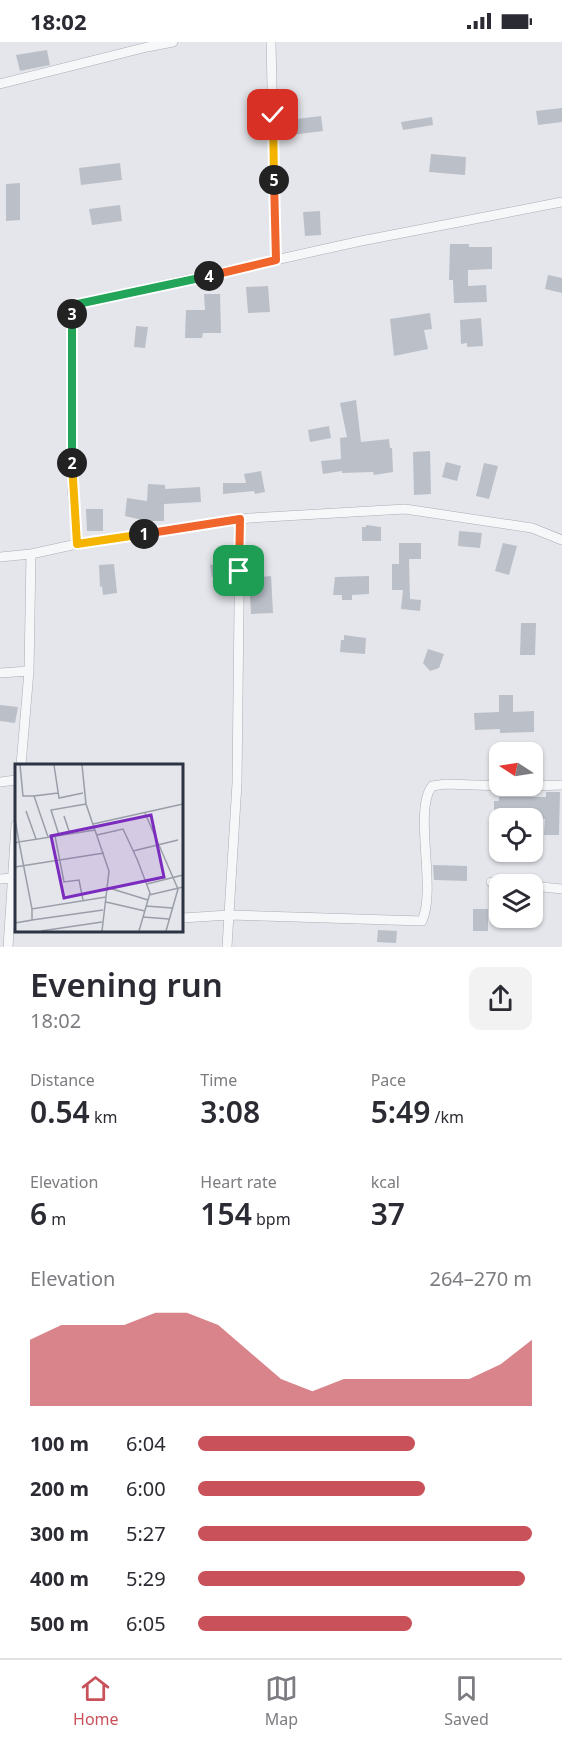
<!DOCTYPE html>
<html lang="en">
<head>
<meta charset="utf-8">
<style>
	body { margin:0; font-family:"Noto Sans",sans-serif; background:#f2f2f3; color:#2b2b33; height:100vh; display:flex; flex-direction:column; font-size:22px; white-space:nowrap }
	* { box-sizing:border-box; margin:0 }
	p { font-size:20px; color:#7c7c81 }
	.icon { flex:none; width:33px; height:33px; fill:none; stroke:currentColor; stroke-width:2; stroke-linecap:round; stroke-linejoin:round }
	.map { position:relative; height:905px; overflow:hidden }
	.side { display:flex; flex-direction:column; background:#fff; flex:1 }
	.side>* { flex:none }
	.needle { width:39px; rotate:282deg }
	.controls { position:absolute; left:489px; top:700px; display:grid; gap:12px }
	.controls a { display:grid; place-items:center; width:54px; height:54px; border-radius:12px; background:#fff; box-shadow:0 2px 4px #0004; font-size:30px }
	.pin { position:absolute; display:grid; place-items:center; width:51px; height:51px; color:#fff; margin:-26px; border-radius:12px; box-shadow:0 3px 9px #0006 }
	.km { position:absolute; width:30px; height:30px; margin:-15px; border-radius:50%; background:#222; color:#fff; font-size:16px; line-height:30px; text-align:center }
	.round { display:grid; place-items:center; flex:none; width:63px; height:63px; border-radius:12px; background:#f2f2f3 }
	.headline { display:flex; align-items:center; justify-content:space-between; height:102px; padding:0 30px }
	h1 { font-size:33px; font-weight:600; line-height:45px }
	.metrics { display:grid; grid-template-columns:repeat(3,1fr); gap:9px; height:102px; padding:6px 30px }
	.metrics div { display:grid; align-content:center }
	.metrics b { font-size:30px; font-weight:600 }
	.metrics small { font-size:16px; font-weight:400 }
	.metrics p { font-size:16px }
	.chart { height:168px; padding:12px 30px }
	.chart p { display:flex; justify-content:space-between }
	.chart svg { width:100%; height:108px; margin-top:6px; fill:#c8515a; opacity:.7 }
	ul { padding:0 30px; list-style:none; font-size:20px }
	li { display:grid; grid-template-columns:96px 72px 1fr; align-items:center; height:45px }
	li i { height:15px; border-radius:8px; background:#c8515a }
	.status { display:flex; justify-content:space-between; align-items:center; height:42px; padding:0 30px; background:#fff; direction:ltr }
	.status svg { height:16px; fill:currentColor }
	.menu { display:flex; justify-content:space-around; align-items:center; height:84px; border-top:2px solid #e1e1e2; background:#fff; font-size:16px; color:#7c7c81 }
	.menu a { display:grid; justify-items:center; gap:3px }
	.menu .selected { color:#c8515a }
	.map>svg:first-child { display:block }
	.building { fill:#bbbfc8 }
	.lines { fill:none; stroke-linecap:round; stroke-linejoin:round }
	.minor-casing { stroke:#a9adb5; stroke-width:10 }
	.minor { stroke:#f6f7f9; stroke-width:9 }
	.split-1-casing { stroke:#fff; stroke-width:12 }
	.split-2-casing { stroke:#fff; stroke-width:12 }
	.split-3-casing { stroke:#fff; stroke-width:12 }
	.split-4-casing { stroke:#fff; stroke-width:12 }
	.split-5-casing { stroke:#fff; stroke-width:12 }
	.split-6-casing { stroke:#fff; stroke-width:12 }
	.split-1 { stroke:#f0652b; stroke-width:8 }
	.split-2 { stroke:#f5b400; stroke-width:8 }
	.split-3 { stroke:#22a559; stroke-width:8 }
	.split-4 { stroke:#22a559; stroke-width:8 }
	.split-5 { stroke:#f0652b; stroke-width:8 }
	.split-6 { stroke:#f5b400; stroke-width:8 }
	.inset-road { fill:none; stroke:#9a9ea8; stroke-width:1.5 }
	.view { fill:#7b2cbf; fill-opacity:0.15; stroke:#7b2cbf; stroke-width:3 }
	.inset-edge { fill:none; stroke:#2c3343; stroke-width:3 }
</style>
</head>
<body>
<div class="status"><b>18:02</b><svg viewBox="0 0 49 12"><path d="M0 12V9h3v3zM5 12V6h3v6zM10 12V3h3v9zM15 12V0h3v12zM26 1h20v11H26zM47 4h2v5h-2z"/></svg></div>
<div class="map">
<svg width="562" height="905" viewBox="0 0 562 905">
	<rect width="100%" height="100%" fill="#e4e6eb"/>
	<!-- building -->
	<path class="building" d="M 47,8 L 50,23 L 20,29 L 16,13 Z
		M 562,66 L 562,80 L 538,83 L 536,69 Z
		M 321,74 L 323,89 L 291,93 L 289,78 Z
		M 432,75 L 433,83 L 403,88 L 401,80 Z
		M 431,112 L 466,115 L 465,133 L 429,130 Z
		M 120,121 L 122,138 L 81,143 L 79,126 Z
		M 20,141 L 20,178 L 6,179 L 6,142 Z
		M 120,163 L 122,179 L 92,183 L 89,167 Z
		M 320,169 L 321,193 L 305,194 L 303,170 Z
		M 450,202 L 469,202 L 469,205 L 492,205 L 492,227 L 468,228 L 468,244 L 486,243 L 487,260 L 454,261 L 453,238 L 449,238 Z
		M 548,233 L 562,236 L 562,251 L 545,247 Z
		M 268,244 L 270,270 L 248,271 L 246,245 Z
		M 204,252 L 220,252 L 221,291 L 203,291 L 202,296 L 185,296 L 186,268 L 205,268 Z
		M 430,271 L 432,287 L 424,288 L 428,307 L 394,314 L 390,277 Z
		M 481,276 L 483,304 L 467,305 L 467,301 L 461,302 L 460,278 Z
		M 136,284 L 148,285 L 145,306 L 134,305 Z
		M 356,358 L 361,400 L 389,397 L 390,406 L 392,406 L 393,430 L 374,433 L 373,430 L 342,431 L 342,429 L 323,432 L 321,419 L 341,417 L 340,396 L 347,395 L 340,361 Z
		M 329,384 L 331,396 L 310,400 L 308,388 Z
		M 430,409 L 431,452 L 414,453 L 413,410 Z
		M 446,420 L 461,424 L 457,439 L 442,435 Z
		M 484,421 L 498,424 L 489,457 L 476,454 Z
		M 261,429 L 265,450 L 255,452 L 254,449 L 223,452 L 223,441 L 246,441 L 244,432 Z
		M 148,442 L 165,443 L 165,447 L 200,445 L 201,460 L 164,462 L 164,479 L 147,479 L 125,474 L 127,456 L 147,459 Z
		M 86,467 L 103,467 L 103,489 L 87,489 Z
		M 366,483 L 381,485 L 381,499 L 362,499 L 362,485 L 366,485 Z
		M 459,489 L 482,491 L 480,506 L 458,504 Z
		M 399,501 L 421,501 L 421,517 L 409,517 L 410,557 L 421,558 L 420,569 L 401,567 L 403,548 L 392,548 L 392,522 L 399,522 Z
		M 503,501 L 517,504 L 509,533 L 495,529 Z
		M 227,520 L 229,532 L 212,535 L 210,523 Z
		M 114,522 L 117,551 L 103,553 L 102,544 L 100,545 L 99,523 Z
		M 271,534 L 273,571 L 251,572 L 249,536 Z
		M 369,534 L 369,552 L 352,553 L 352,558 L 342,558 L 342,553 L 333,553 L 335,535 Z
		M 521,581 L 536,581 L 535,613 L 520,613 Z
		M 344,593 L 366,596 L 365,612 L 340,610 L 341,598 L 344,598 Z
		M 428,607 L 444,612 L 439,626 L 430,629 L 423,621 Z
		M 499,653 L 513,653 L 513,670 L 534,669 L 534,690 L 500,691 L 500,687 L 475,688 L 474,671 L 499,670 Z
		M 0,663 L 18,665 L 15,681 L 0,679 Z
		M 546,750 L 560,750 L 559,793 L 544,793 L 545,777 L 494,777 L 494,759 L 499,759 L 499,755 L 546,755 Z
		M 433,823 L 467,824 L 467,839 L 434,838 Z
		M 473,867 L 488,867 L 488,889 L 473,889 Z
		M 378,888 L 397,889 L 396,901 L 377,900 Z"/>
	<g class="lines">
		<!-- minor casing -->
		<g class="minor-casing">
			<path id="minor" d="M 271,0 L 276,218
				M 0,42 L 147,5 L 173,0
				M 77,502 L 72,444 L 73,263 L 361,199 L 562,160
				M 0,515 L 31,512 L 77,502 L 250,476 L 405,467 L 532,486 L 562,498
				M 0,631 L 29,629
				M 21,723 L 29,629 L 31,512
				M 0,740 L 16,738
				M 532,744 L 562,743
				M 0,837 L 12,836
				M 491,840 L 523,843
				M 532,844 L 562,847
				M 182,876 L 229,873 L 422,879 C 437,847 413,768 432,744 L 446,742 L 503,744
				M 8,905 L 16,783
				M 227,905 L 237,741 L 240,477"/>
		</g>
		<!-- minor -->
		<use href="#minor" class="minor"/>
	</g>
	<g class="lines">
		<!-- split-1 casing -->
		<g class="split-1-casing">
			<path id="split-1" d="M 144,492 L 240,477 L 239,529"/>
		</g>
		<!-- split-2 casing -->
		<g class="split-2-casing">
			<path id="split-2" d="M 72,421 L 77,502 L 144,492"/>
		</g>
		<!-- split-3 casing -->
		<g class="split-3-casing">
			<path id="split-3" d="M 72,421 L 72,272"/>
		</g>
		<!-- split-4 casing -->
		<g class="split-4-casing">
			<path id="split-4" d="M 72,272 L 73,263 L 209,234"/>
		</g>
		<!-- split-5 casing -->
		<g class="split-5-casing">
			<path id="split-5" d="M 209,234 L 276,218 L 274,138"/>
		</g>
		<!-- split-6 casing -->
		<g class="split-6-casing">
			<path id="split-6" d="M 273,73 L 274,138"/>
		</g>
		<!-- split-1 -->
		<use href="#split-1" class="split-1"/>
		<!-- split-2 -->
		<use href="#split-2" class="split-2"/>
		<!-- split-3 -->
		<use href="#split-3" class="split-3"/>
		<!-- split-4 -->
		<use href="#split-4" class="split-4"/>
		<!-- split-5 -->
		<use href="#split-5" class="split-5"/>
		<!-- split-6 -->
		<use href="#split-6" class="split-6"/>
	</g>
	<!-- overview -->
	<g transform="translate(15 722)">
		<rect width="168" height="168" fill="#e4e6eb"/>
		<path class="inset-road" d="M 5,1 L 8,32 L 19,32M 39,1 L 44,34 L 68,29M 67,1 L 71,40 L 94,107 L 87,167M 11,47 L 21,75M 130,49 L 163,125 L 151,167M 49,52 L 55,70M 0,55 L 4,78 L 80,66M 78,60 L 168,40M 44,71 L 36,46 L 71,40M 82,71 L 108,65 L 122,95 L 135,129 L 124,167M 40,72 L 49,118 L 64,116 L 68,136M 33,73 L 19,32 L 43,29M 0,79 L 4,78 L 17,145 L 91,133M 118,87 L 163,76M 0,103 L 89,89M 132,120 L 168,111M 94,124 L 133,136M 134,131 L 168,123M 91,138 L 130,147M 131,142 L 157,144M 128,153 L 154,155M 17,156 L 88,146M 0,159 L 17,156 L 17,145M 26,167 L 87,158"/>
		<path class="view" d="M 136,51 L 149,113 L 49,134 L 36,72 Z"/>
		<rect width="168" height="168" class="inset-edge"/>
	</g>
</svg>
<div class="controls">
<a><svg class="needle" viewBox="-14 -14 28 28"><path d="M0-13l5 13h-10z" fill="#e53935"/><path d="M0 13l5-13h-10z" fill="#7c7c81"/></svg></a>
<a><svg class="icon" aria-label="locate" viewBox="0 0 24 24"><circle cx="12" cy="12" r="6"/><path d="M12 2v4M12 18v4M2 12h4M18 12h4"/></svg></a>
<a><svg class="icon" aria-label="layers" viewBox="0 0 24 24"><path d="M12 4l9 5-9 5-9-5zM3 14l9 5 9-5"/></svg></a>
</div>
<div class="pin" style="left:239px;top:529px;background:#1e9e55"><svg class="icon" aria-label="arrive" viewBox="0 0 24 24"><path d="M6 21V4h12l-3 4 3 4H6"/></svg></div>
<div class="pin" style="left:273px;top:73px;background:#d93025"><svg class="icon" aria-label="check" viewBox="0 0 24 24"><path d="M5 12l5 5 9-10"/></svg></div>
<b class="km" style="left:144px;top:492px">1</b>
<b class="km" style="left:72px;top:421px">2</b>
<b class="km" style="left:72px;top:272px">3</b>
<b class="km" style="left:209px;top:234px">4</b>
<b class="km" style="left:274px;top:138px">5</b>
</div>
<section class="side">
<div class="headline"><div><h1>Evening run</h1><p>18:02</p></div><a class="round"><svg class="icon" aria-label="share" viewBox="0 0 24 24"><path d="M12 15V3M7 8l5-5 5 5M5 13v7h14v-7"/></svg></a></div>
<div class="metrics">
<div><p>Distance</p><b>0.54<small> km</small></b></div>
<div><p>Time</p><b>3:08</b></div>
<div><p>Pace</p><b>5:49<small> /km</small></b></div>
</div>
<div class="metrics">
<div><p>Elevation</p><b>6<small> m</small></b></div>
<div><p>Heart rate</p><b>154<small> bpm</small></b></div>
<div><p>kcal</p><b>37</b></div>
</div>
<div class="chart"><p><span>Elevation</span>264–270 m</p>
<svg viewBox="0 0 160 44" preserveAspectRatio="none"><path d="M0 44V17L10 11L20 11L30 11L40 6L50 6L60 11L70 22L80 33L90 38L100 33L110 33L120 33L130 33L140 33L150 27L160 17V44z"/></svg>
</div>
<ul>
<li><b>100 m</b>6:04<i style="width:65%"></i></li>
<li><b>200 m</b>6:00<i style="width:68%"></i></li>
<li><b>300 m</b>5:27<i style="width:100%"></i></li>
<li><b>400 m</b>5:29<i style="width:98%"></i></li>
<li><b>500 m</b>6:05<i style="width:64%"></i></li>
</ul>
</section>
<nav class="menu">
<a class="selected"><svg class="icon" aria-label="home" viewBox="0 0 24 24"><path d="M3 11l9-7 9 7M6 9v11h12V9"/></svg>Home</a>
<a><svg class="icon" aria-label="map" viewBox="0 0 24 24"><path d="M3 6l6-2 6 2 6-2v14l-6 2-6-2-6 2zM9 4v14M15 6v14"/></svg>Map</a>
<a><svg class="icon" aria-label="saved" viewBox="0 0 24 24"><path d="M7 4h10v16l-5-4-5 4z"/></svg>Saved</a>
</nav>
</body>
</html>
